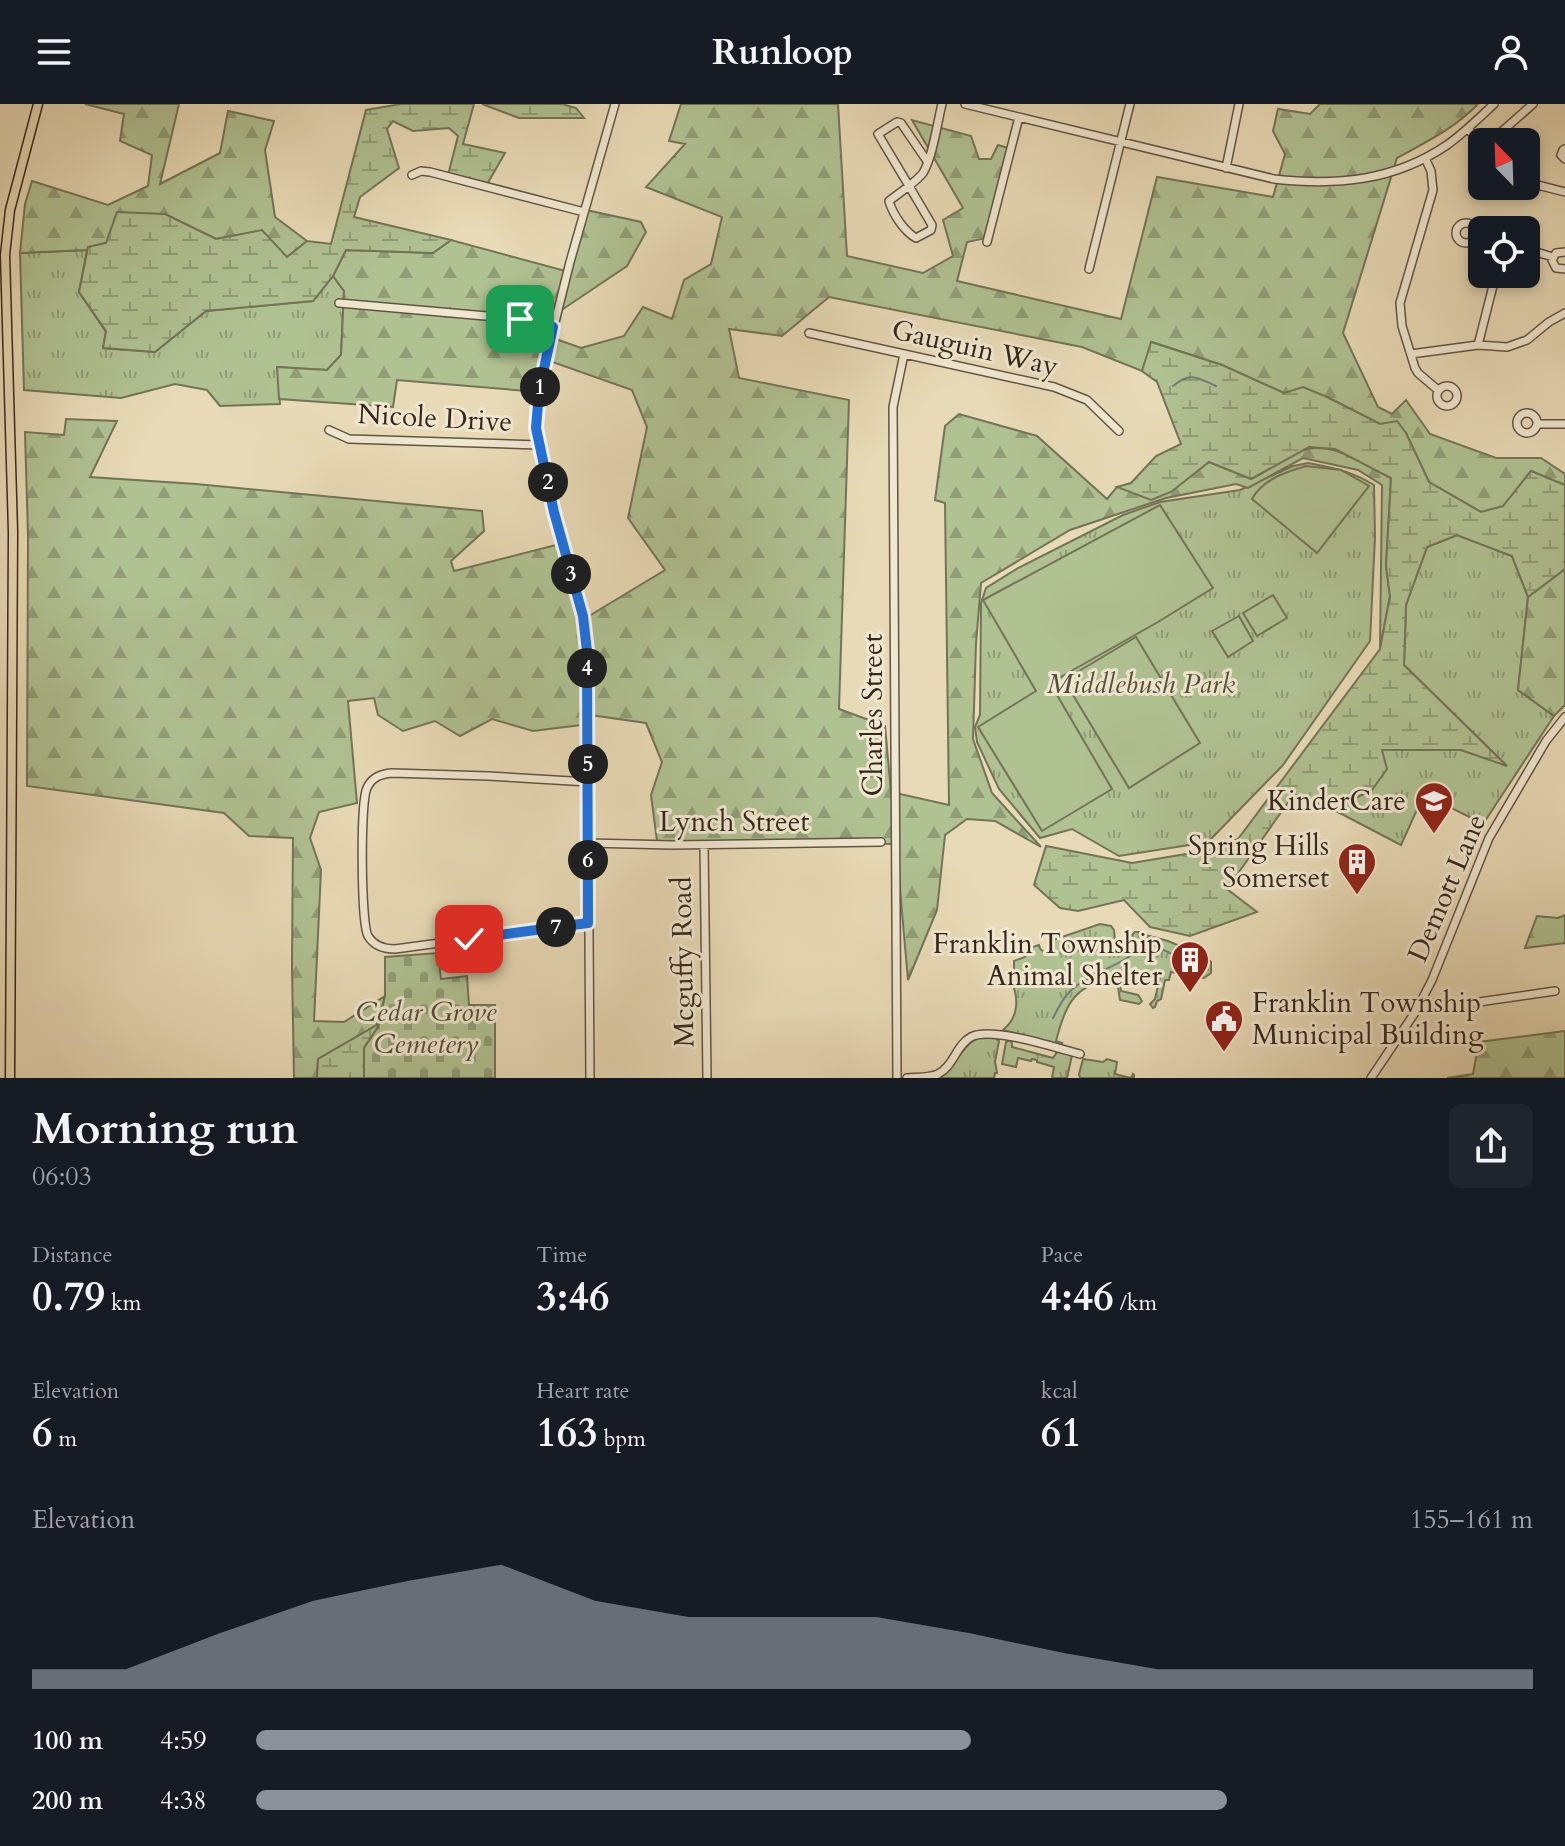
<!DOCTYPE html>
<html lang="en">
<head>
<meta charset="utf-8">
<style>
	body { margin:0; font-family:Cardo,serif; background:#20242c; color:#f1f3f6; height:100vh; display:flex; flex-direction:column; font-size:30px; white-space:nowrap }
	* { box-sizing:border-box; margin:0 }
	p { font-size:26px; color:#9ea1a6 }
	.icon { flex:none; width:44px; height:44px; fill:none; stroke:currentColor; stroke-width:2; stroke-linecap:round; stroke-linejoin:round }
	.map { position:relative; height:974px; overflow:hidden }
	.panel { display:flex; flex-direction:column; background:#171b24; flex:1 }
	.panel>* { flex:none }
	.needle { width:52px; rotate:337deg }
	.tools { position:absolute; left:1468px; top:24px; display:grid; gap:16px }
	.tools a { display:grid; place-items:center; width:72px; height:72px; border-radius:12px; background:#171b24; box-shadow:0 4px 12px #0003; font-size:40px }
	.pin { position:absolute; display:grid; place-items:center; width:68px; height:68px; color:#fff; margin:-34px; border-radius:16px; box-shadow:0 4px 12px #0006 }
	.km { position:absolute; width:40px; height:40px; margin:-20px; border-radius:50%; background:#222; color:#fff; font-size:22px; line-height:40px; text-align:center }
	.round { display:grid; place-items:center; flex:none; width:84px; height:84px; border-radius:12px; background:#20242c }
	.summary { display:flex; align-items:center; justify-content:space-between; height:136px; padding:0 32px }
	h1 { font-size:44px; font-weight:700; line-height:60px }
	.figures { display:grid; grid-template-columns:repeat(3,1fr); gap:12px; height:136px; padding:8px 32px }
	.figures div { display:grid; align-content:center }
	.figures b { font-size:40px; font-weight:700 }
	.figures small { font-size:22px; font-weight:400 }
	.figures p { font-size:22px }
	.chart { height:224px; padding:16px 32px }
	.chart p { display:flex; justify-content:space-between }
	.chart svg { width:100%; height:144px; margin-top:8px; fill:#8c9099; opacity:.7 }
	ul { padding:0 32px; list-style:none; font-size:26px }
	li { display:grid; grid-template-columns:128px 96px 1fr; align-items:center; height:60px }
	li i { height:20px; border-radius:10px; background:#8c9099 }
	header { display:flex; justify-content:space-between; align-items:center; height:104px; padding:0 32px; background:#171b24; font-size:36px; font-weight:700 }
	.map>svg:first-child { display:block }
	.grass { fill:url(#grass-tufts); stroke:#737457; stroke-width:2 }
	.forest { fill:url(#forest-firs); stroke:#737457; stroke-width:2 }
	.wetland { fill:url(#wetland-marsh); stroke:#737457; stroke-width:2 }
	.cemetery { fill:url(#cemetery-stones); stroke:#737457; stroke-width:2 }
	.garden { fill:#b0c192; stroke:#737457; stroke-width:2 }
	.lines { fill:none; stroke-linecap:round; stroke-linejoin:round }
	.stream { stroke:#707f76; stroke-width:2 }
	.minor-casing { stroke:#625442; stroke-width:10 }
	.major-casing { stroke:#36271c; stroke-width:11 }
	.minor { stroke:#f0e7d0; stroke-width:7 }
	.major { stroke:#e8dab6; stroke-width:8 }
	.route-casing { stroke:#fff; stroke-width:16 }
	.route { stroke:#1a73e8; stroke-width:10 }
	.labels { text-anchor:middle; dominant-baseline:central; stroke-width:6; stroke-linejoin:round; paint-order:stroke }
	.street-label { font-size:28px; fill:#36271c; stroke:#f0e7d0 }
	.park-label { font-size:28px; font-style:italic; fill:#544e3a; stroke:#f0e7d0 }
	.poi-label { font-size:28px; fill:#36271c; stroke:#f0e7d0; text-anchor:end }
</style>
</head>
<body>
<header><svg class="icon" aria-label="menu" viewBox="0 0 24 24"><path d="M4 6h16M4 12h16M4 18h16"/></svg>Runloop<svg class="icon" aria-label="person" viewBox="0 0 24 24"><circle cx="12" cy="8" r="4"/><path d="M4 21q1-7 8-7t8 7"/></svg></header>
<div class="map">
<svg width="1565" height="974" viewBox="0 0 1565 974">
	<defs>
		<pattern id="grass-tufts" width="24" height="20" patternUnits="userSpaceOnUse" patternTransform="scale(2)"><rect width="24" height="20" fill="#b0c192"/><path d="M3 7l-1-3M5 7V3M7 7l1-3M15 17l-1-3M17 17v-4M19 17l1-3" fill="none" stroke="#909d76"/></pattern>
		<pattern id="forest-firs" width="22" height="20" patternUnits="userSpaceOnUse" patternTransform="scale(2)"><rect width="22" height="20" fill="#b0c192"/><path d="M5 1l3.5 6h-7zM16 11l3.5 6h-7z" fill="#909d76"/></pattern>
		<pattern id="wetland-marsh" width="20" height="14" patternUnits="userSpaceOnUse" patternTransform="scale(2)"><rect width="20" height="14" fill="#b0c192"/><path d="M1 5h8M5 5V1M11 12h8M15 12V8" fill="none" stroke="#909d76"/></pattern>
		<pattern id="cemetery-stones" width="16" height="16" patternUnits="userSpaceOnUse" patternTransform="scale(2)"><rect width="16" height="16" fill="#b0c192"/><path d="M2 7V4a2 2 0 0 1 4 0v3zM10 15v-3a2 2 0 0 1 4 0v3z" fill="#909d76"/></pattern>
	</defs>
	<rect width="100%" height="100%" fill="#e8dab6"/>
	<filter id="stains"><feTurbulence type="fractalNoise" baseFrequency=".0025" numOctaves="4"/><feColorMatrix values="0 0 0 0 .2 0 0 0 0 .09 0 0 0 0 .02 0 0 0 .5 -.17"/></filter>
	<radialGradient id="worn" r=".72"><stop offset=".6" stop-color="#630" stop-opacity="0"/><stop offset="1" stop-color="#630" stop-opacity=".3"/></radialGradient>
	<!-- grass -->
	<path class="grass" d="M 87,146 L 79,188 L 106,228 L 103,244 L 155,248 L 206,207 L 313,197 L 333,172 L 344,187 L 341,251 L 327,266 L 278,263 L 280,300 L 220,302 L 207,286 L 175,280 L 121,294 L 24,286 L 20,149 Z
		M 1308,359 C 1335,364 1351,367 1374,381 L 1375,433 L 1370,537 L 1283,661 L 1208,738 L 1119,752 L 1072,725 L 1040,734 L 999,685 L 977,638 L 975,623 L 980,611 L 981,499 L 986,484 L 1018,464 L 1123,411 L 1160,398 L 1240,386 L 1293,362 Z
		M 1457,431 L 1512,452 L 1528,493 L 1518,586 L 1554,612 L 1483,720 L 1424,690 L 1401,741 L 1332,705 L 1372,686 L 1381,646 L 1461,646 L 1505,660 L 1404,561 L 1406,501 L 1427,443 Z
		M 1100,820 L 1111,822 L 1114,826 L 1115,838 L 1094,843 L 1078,843 L 1079,847 C 1106,847 1116,848 1135,828 L 1140,828 L 1142,830 L 1168,837 L 1206,853 L 1211,858 L 1211,869 L 1204,874 L 1171,868 L 1169,876 L 1165,876 L 1161,895 L 1157,897 L 1155,903 L 1153,904 L 1150,900 L 1155,895 L 1160,873 L 1125,867 L 1120,879 L 1121,887 L 1138,891 L 1142,897 L 1139,900 L 1120,896 L 1118,883 L 1109,881 L 1108,876 C 1072,882 1064,906 1056,937 L 1062,939 L 1060,941 L 1003,926 C 1019,913 1019,894 1011,876 L 1014,867 L 1014,857 L 1025,853 L 1029,844 L 1039,841 C 1040,846 1042,848 1048,847 L 1053,836 Z
		M 981,932 L 994,933 L 999,937 L 995,958 L 997,969 L 995,969 L 994,974 L 935,974 C 956,964 961,941 981,932 Z
		M 1010,936 L 1012,939 L 1012,943 L 1053,954 L 1057,948 L 1072,951 L 1067,974 L 1052,974 L 1054,963 L 1037,958 L 1037,956 L 1032,955 L 1031,957 L 1018,954 L 1016,963 L 1002,960 L 1006,938 Z
		M 1083,955 L 1103,958 L 1107,955 L 1117,958 L 1115,970 L 1131,974 L 1133,970 L 1134,971 L 1134,974 L 1080,974 L 1079,970 Z"/>
	<!-- forest -->
	<path class="forest" d="M 85,0 L 179,0 L 160,80 L 220,49 L 228,7 L 274,17 L 265,46 L 275,113 L 307,137 L 287,154 L 262,127 L 216,135 L 165,110 L 106,139 L 88,143 L 87,146 L 20,149 L 25,100 L 32,77 L 108,101 L 148,82 L 152,51 L 120,37 L 124,10 Z
		M 681,0 L 838,0 L 847,152 L 923,169 L 953,152 L 943,116 L 963,104 L 912,16 L 971,32 L 979,55 L 991,55 L 998,41 L 1012,45 L 991,133 L 967,138 L 957,177 L 1121,215 L 1157,73 L 1273,93 L 1285,50 L 1273,27 L 1278,5 L 1310,10 L 1320,0 L 1478,0 C 1455,24 1426,38 1397,54 L 1343,229 L 1378,303 L 1392,310 L 1406,296 L 1430,330 L 1496,354 L 1541,354 L 1565,370 L 1565,381 L 1531,367 L 1503,403 L 1481,408 L 1429,378 L 1406,329 L 1380,320 L 1327,293 L 1284,289 L 1222,261 L 1152,238 L 1142,267 L 1082,243 L 829,193 L 782,232 L 729,225 L 739,274 L 849,296 L 839,605 L 885,622 L 891,688 L 949,701 L 945,399 L 935,396 L 945,322 L 959,310 L 1037,332 L 1107,395 L 1117,383 L 1171,387 L 1209,358 L 1251,375 C 1267,368 1280,356 1296,349 C 1329,333 1362,359 1391,374 L 1386,462 L 1390,492 L 1380,545 L 1382,381 L 1358,366 L 1303,354 L 1248,384 L 1236,380 L 1166,394 L 1070,426 L 981,479 L 976,540 L 973,635 L 992,689 L 1041,743 L 995,717 L 967,715 L 945,731 L 937,806 L 908,876 L 896,740 L 657,737 L 651,691 L 662,658 L 646,619 L 590,611 L 589,620 L 533,627 L 492,615 L 460,632 L 435,617 L 403,627 L 378,611 L 374,594 L 348,597 L 357,699 L 319,708 L 310,734 L 321,766 L 314,917 L 344,918 L 385,892 L 377,921 L 318,955 L 317,974 L 294,974 L 292,862 L 293,734 L 249,732 L 224,709 L 27,682 L 28,431 L 25,328 L 64,331 L 66,315 L 117,317 L 90,373 L 196,380 L 482,407 L 484,427 L 451,457 L 454,467 L 564,439 L 584,515 L 665,466 L 628,414 L 647,323 L 632,286 L 547,256 L 538,288 L 397,276 L 393,303 L 279,295 L 277,263 L 327,266 L 341,251 L 344,187 L 333,172 L 346,146 L 433,149 L 451,136 L 569,168 L 586,106 L 641,118 L 646,128 L 627,162 L 560,207 L 553,234 L 581,244 L 624,232 L 643,203 L 672,215 L 684,176 L 711,160 L 722,113 L 646,83 L 685,40 L 669,37 Z
		M 1565,465 L 1565,601 L 1554,612 L 1518,586 L 1528,493 Z
		M 1565,811 L 1565,839 L 1525,844 L 1537,812 L 1558,814 Z
		M 1565,927 L 1565,974 L 1447,974 L 1473,970 L 1479,938 Z"/>
	<!-- wetland -->
	<path class="wetland" d="M 401,0 L 474,0 L 463,40 L 505,49 L 486,82 L 448,71 L 458,32 L 449,24 L 413,27 L 393,17 L 387,25 L 399,64 L 360,93 L 354,113 L 451,136 L 433,149 L 346,146 L 333,172 L 313,197 L 206,207 L 155,248 L 103,244 L 106,227 L 79,188 L 88,143 L 106,139 L 117,108 L 165,110 L 216,135 L 262,126 L 287,153 L 307,137 L 331,140 L 366,6 Z
		M 482,0 L 562,0 L 576,4 L 584,14 L 519,14 Z
		M 1151,238 L 1222,261 L 1284,289 L 1303,283 L 1327,293 L 1380,320 L 1397,317 L 1406,329 L 1429,378 L 1481,408 L 1503,402 L 1531,367 L 1565,381 L 1565,465 L 1528,493 L 1512,452 L 1457,431 L 1427,443 L 1406,501 L 1404,561 L 1507,662 L 1461,646 L 1382,646 L 1387,665 L 1372,686 L 1332,705 L 1294,690 L 1227,785 L 1257,808 L 1190,832 L 1150,823 L 1124,796 L 1078,807 L 1060,804 L 1034,781 L 1046,742 L 1132,759 L 1210,746 L 1238,735 L 1380,545 L 1390,492 L 1386,462 L 1391,374 L 1335,345 L 1309,343 L 1251,375 L 1209,358 L 1171,388 L 1151,396 L 1117,383 L 1131,379 L 1156,352 L 1181,340 L 1157,278 L 1142,267 Z
		M 377,921 L 378,923 L 364,944 L 364,974 L 317,974 L 318,955 Z"/>
	<!-- cemetery -->
	<path class="cemetery" d="M 438,849 L 441,875 L 467,872 L 469,901 L 495,901 L 495,974 L 364,974 L 364,944 L 378,923 L 385,892 L 385,853 Z"/>
	<!-- garden -->
	<path class="garden" d="M 1306,362 L 1341,366 L 1369,382 L 1317,449 L 1252,395 C 1263,375 1286,368 1306,362 Z
		M 1160,401 L 1213,484 L 1158,518 L 1050,579 L 1112,685 L 1042,727 L 978,623 L 1036,587 L 983,496 Z
		M 1273,491 L 1287,514 L 1257,532 L 1243,509 Z
		M 1239,512 L 1253,537 L 1228,553 L 1212,527 Z
		M 1136,533 L 1200,639 L 1129,684 L 1064,576 Z"/>
	<g class="lines">
		<!-- stream -->
		<path class="stream" d="M 1173,282 C 1191,267 1197,274 1216,282
			M 1053,914 C 1059,903 1064,891 1075,883 C 1100,862 1129,863 1148,833 L 1150,840 L 1208,866"/>
		<!-- minor casing -->
		<g class="minor-casing">
			<path id="minor" d="M 965,0 L 1274,75 C 1337,82 1394,77 1447,41 C 1464,29 1479,14 1494,0
				M 1468,24 L 1482,44
				M 1490,38 L 1533,0
				M 1565,45 L 1563,46 L 1561,51 L 1565,55
				M 1425,54 L 1431,67 L 1433,86 L 1400,199 L 1402,222 L 1415,264 L 1418,269 L 1438,286
				M 927,57 L 901,19 L 897,18 L 878,30 L 909,82 C 914,78 919,74 923,69 C 933,52 937,20 942,0
				M 1226,64 L 1239,0
				M 412,71 L 421,67 L 430,68 L 584,108
				M 1526,78 L 1565,88
				M 909,82 L 932,121 L 931,126 L 916,134 C 905,128 893,111 889,97 Z
				M1456 129a10 10 0 1 1 20 0a10 10 0 1 1-20 0Z
				M 987,138 L 1019,13
				M 1526,145 L 1553,153
				M 1565,148 L 1556,149 L 1552,156 L 1556,164 L 1565,165
				M 1089,165 L 1130,0
				M 339,199 L 520,215 L 553,223
				M 809,229 L 1054,283 L 1087,296 L 1119,327
				M 1478,241 L 1496,170
				M 1411,250 L 1478,241 L 1507,243 L 1527,236 L 1549,218 L 1565,209
				M1437 292a10 10 0 1 1 20 0a10 10 0 1 1-20 0Z
				M1517 319a10 10 0 1 1 20 0a10 10 0 1 1-20 0Z
				M 1537,320 L 1565,320
				M 329,326 L 349,335 L 539,341
				M 588,678 L 488,672 L 392,669 C 381,670 372,673 367,684 C 360,698 361,819 368,832 C 374,842 384,845 395,845 L 588,819
				M 588,739 L 672,741 L 881,738
				M 704,741 L 707,974
				M 1421,896 L 1444,903 L 1555,887
				M 590,974 L 587,547 L 583,512 L 554,408 L 536,324 L 539,288 L 549,242 L 570,158 L 615,0
				M 897,974 L 893,303 L 904,250
				M 907,974 C 917,973 929,974 938,970 C 954,962 956,941 971,933 C 991,922 1056,944 1080,950
				M 1371,974 L 1416,907 L 1432,876 L 1489,734 L 1546,637 L 1565,613"/>
		</g>
		<!-- major casing -->
		<g class="major-casing">
			<path id="major" d="M 10,974 L 13,428 L 5,151 L 10,106 L 38,0"/>
		</g>
		<!-- minor -->
		<use href="#minor" class="minor"/>
		<!-- major -->
		<use href="#major" class="major"/>
	</g>
	<g class="lines">
		<!-- route casing -->
		<g class="route-casing">
			<path id="route" d="M 469,835 L 588,819 L 587,547 L 583,512 L 554,408 L 536,324 L 539,288 L 553,223 L 520,215"/>
		</g>
		<!-- route -->
		<use href="#route" class="route"/>
	</g>
	<!-- icons -->
	<defs>
		<g id="school-pin" transform="scale(2)"><path d="M0 17L-7.5 6A9.5 9.5 0 1 1 7.5 6Z" fill="#8f2418" stroke="#f0e7d0"/><path d="M0-5L7-2L0 1L-7-2ZM-4 1L0 2.5L4 1V4Q0 6-4 4Z" fill="#fff"/></g>
		<g id="building-pin" transform="scale(2)"><path d="M0 17L-7.5 6A9.5 9.5 0 1 1 7.5 6Z" fill="#8f2418" stroke="#f0e7d0"/><path d="M-4-6H4V6H1V3H-1V6H-4ZM-2.5-4.3h1.7v1.8h-1.7ZM.8-4.3h1.7v1.8H.8ZM-2.5-1h1.7V.8h-1.7ZM.8-1h1.7V.8H.8Z" fill="#fff"/></g>
		<g id="civic-pin" transform="scale(2)"><path d="M0 17L-7.5 6A9.5 9.5 0 1 1 7.5 6Z" fill="#8f2418" stroke="#f0e7d0"/><path d="M-.6-6.5H3V-4.5H.6V-3L4-1V1h2V6H-6V1h2V-1L-.6-3ZM-1.2 2.5V6h2.4V2.5Z" fill="#fff"/></g>
	</defs>
	<g fill-rule="evenodd">
		<use href="#school-pin" x="1434" y="697"/>
		<use href="#building-pin" x="1357" y="758"/>
		<use href="#building-pin" x="1190" y="856"/>
		<use href="#civic-pin" x="1224" y="915"/>
	</g>
	<g class="labels">
		<!-- street labels -->
		<g class="street-label">
			<text transform="translate(975 244) rotate(13)">Gauguin Way</text>
			<text transform="translate(435 314) rotate(3)">Nicole Drive</text>
			<text transform="translate(873 611) rotate(-90)">Charles Street</text>
			<text x="734" y="718">Lynch Street</text>
			<text transform="translate(1447 784) rotate(-67)">Demott Lane</text>
			<text transform="translate(683 858) rotate(-91)">Mcguffy Road</text>
		</g>
		<!-- park labels -->
		<g class="park-label">
			<text x="1141" y="580">Middlebush Park</text>
			<text x="426" y="908">Cedar Grove<tspan x="426" dy="32">Cemetery</tspan></text>
		</g>
		<!-- poi labels -->
		<g class="poi-label">
			<text x="1406" y="697">KinderCare</text>
			<text x="1329" y="742">Spring Hills<tspan x="1329" dy="32">Somerset</tspan></text>
			<text x="1162" y="840">Franklin Township<tspan x="1162" dy="32">Animal Shelter</tspan></text>
			<text x="1252" y="899" text-anchor="start">Franklin Township<tspan x="1252" dy="32">Municipal Building</tspan></text>
		</g>
	</g>
	<rect width="100%" height="100%" filter="url(#stains)"/>
	<rect width="100%" height="100%" fill="url(#worn)"/>
</svg>
<div class="tools">
<a><svg class="needle" viewBox="-14 -14 28 28"><path d="M0-13l5 13h-10z" fill="#e53935"/><path d="M0 13l5-13h-10z" fill="#9ea1a6"/></svg></a>
<a><svg class="icon" aria-label="locate" viewBox="0 0 24 24"><circle cx="12" cy="12" r="6"/><path d="M12 2v4M12 18v4M2 12h4M18 12h4"/></svg></a>
</div>
<div class="pin" style="left:520px;top:215px;background:#1e9e55"><svg class="icon" aria-label="arrive" viewBox="0 0 24 24"><path d="M6 21V4h12l-3 4 3 4H6"/></svg></div>
<div class="pin" style="left:469px;top:835px;background:#d93025"><svg class="icon" aria-label="check" viewBox="0 0 24 24"><path d="M5 12l5 5 9-10"/></svg></div>
<b class="km" style="left:540px;top:283px">1</b>
<b class="km" style="left:548px;top:378px">2</b>
<b class="km" style="left:571px;top:470px">3</b>
<b class="km" style="left:587px;top:564px">4</b>
<b class="km" style="left:588px;top:660px">5</b>
<b class="km" style="left:588px;top:756px">6</b>
<b class="km" style="left:556px;top:823px">7</b>
</div>
<section class="panel">
<div class="summary"><div><h1>Morning run</h1><p>06:03</p></div><a class="round"><svg class="icon" aria-label="share" viewBox="0 0 24 24"><path d="M12 15V3M7 8l5-5 5 5M5 13v7h14v-7"/></svg></a></div>
<div class="figures">
<div><p>Distance</p><b>0.79<small> km</small></b></div>
<div><p>Time</p><b>3:46</b></div>
<div><p>Pace</p><b>4:46<small> /km</small></b></div>
</div>
<div class="figures">
<div><p>Elevation</p><b>6<small> m</small></b></div>
<div><p>Heart rate</p><b>163<small> bpm</small></b></div>
<div><p>kcal</p><b>61</b></div>
</div>
<div class="chart"><p><span>Elevation</span>155–161 m</p>
<svg viewBox="0 0 160 44" preserveAspectRatio="none"><path d="M0 44V38L10 38L20 27L30 17L40 11L50 6L60 17L70 22L80 22L90 22L100 27L110 33L120 38L130 38L140 38L150 38L160 38V44z"/></svg>
</div>
<ul>
<li><b>100 m</b>4:59<i style="width:56%"></i></li>
<li><b>200 m</b>4:38<i style="width:76%"></i></li>
</ul>
</section>
</body>
</html>
